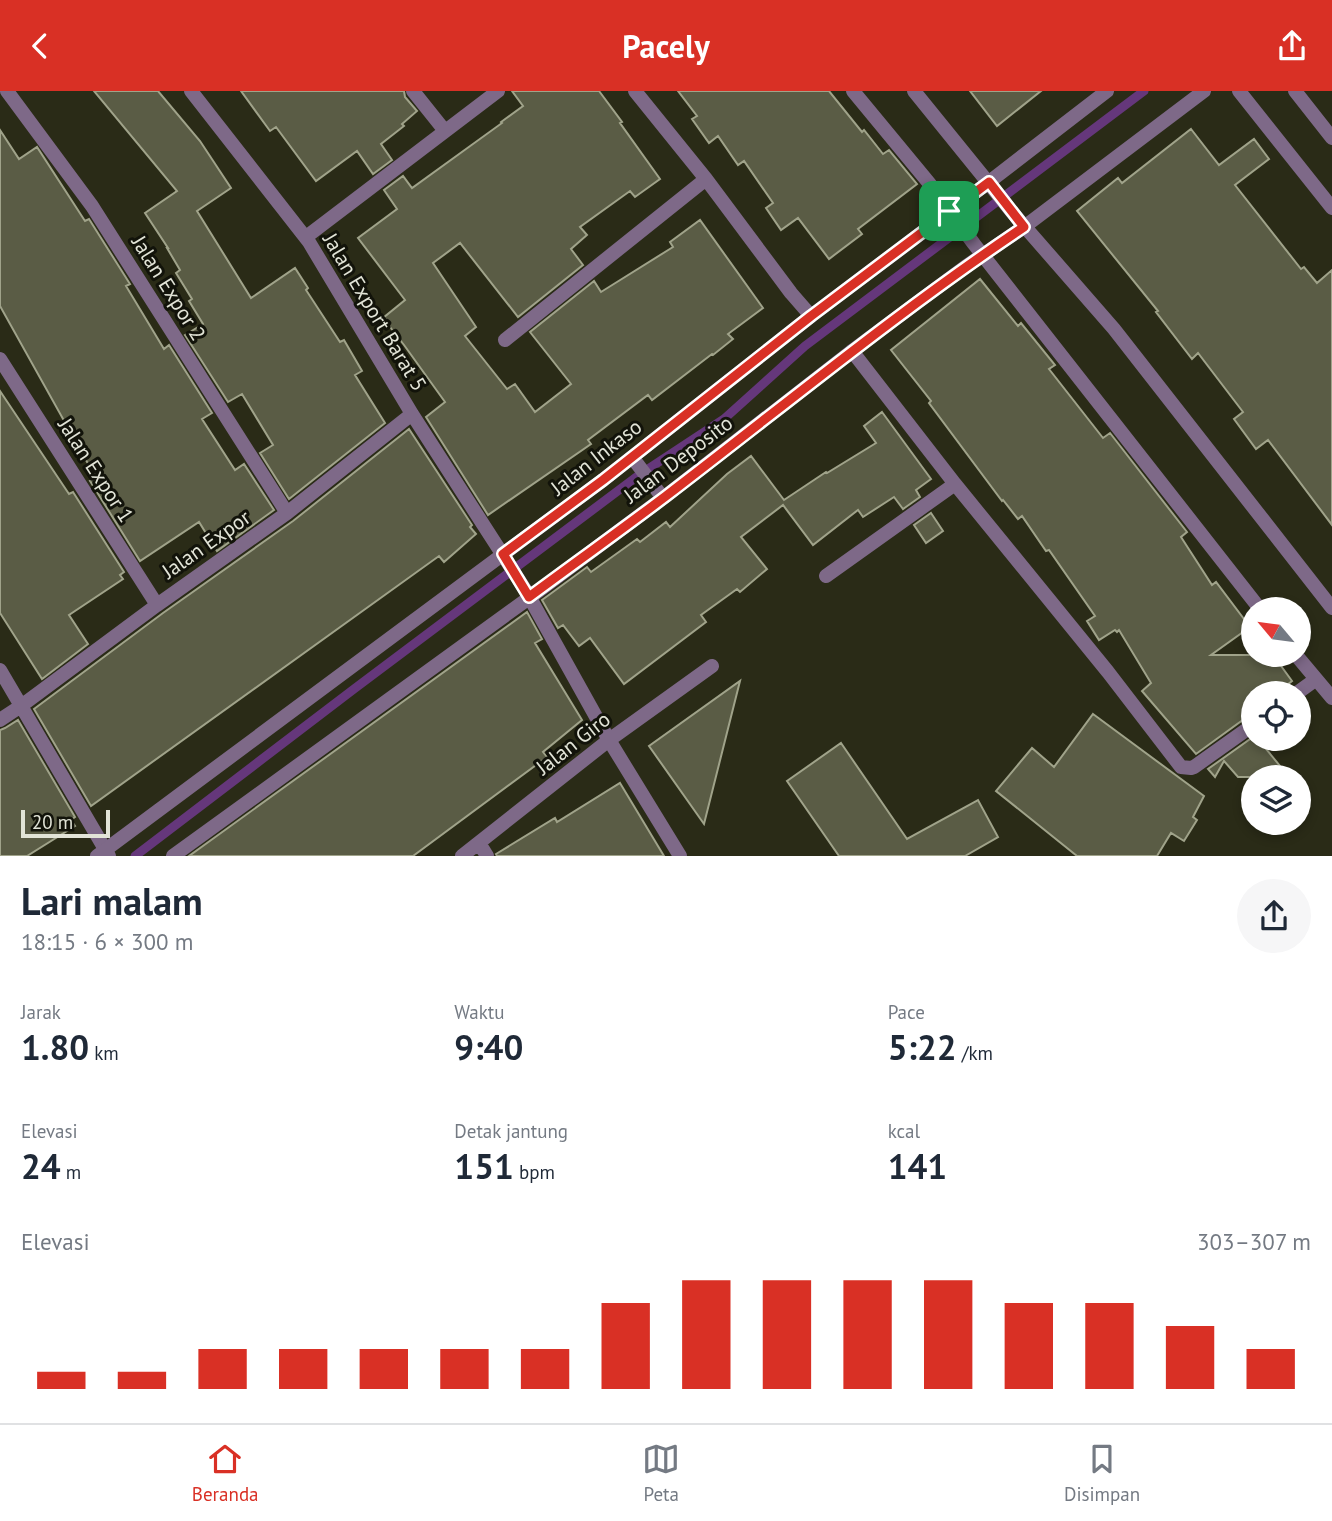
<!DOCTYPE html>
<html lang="id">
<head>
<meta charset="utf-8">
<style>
	body { margin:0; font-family:"PT Sans",sans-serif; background:#f6f6f7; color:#1f2937; height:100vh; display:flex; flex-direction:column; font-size:26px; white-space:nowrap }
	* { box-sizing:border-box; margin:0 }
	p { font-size:23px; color:#747a83 }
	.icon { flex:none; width:38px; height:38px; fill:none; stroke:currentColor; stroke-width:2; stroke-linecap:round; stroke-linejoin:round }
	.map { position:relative; height:765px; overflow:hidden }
	.side { display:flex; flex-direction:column; background:#fff; flex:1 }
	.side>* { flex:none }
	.needle { width:46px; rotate:299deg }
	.buttons { position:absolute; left:1241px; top:506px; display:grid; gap:14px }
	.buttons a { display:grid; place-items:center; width:70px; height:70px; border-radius:50%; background:#fff; box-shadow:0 4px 10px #0003; font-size:35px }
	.scale { position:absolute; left:21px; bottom:18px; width:89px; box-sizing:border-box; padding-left:7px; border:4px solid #e2e4d7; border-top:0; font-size:19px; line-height:24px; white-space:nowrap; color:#e2e4d7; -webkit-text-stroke:5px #12130a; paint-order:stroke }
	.pin { position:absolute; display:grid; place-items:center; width:60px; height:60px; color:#fff; margin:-30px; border-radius:14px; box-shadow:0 4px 10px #0006 }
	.round { display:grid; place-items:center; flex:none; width:74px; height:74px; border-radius:37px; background:#f6f6f7 }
	.head { display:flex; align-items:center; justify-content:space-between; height:119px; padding:0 21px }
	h1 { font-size:38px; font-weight:700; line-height:52px }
	.metrics { display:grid; grid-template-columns:repeat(3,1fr); gap:10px; height:119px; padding:7px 21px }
	.metrics div { display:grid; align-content:center }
	.metrics b { font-size:35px; font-weight:700 }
	.metrics small { font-size:19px; font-weight:400 }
	.metrics p { font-size:19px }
	.chart { height:196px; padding:14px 21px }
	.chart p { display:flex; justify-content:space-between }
	.chart svg { width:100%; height:126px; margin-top:7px; stroke:#d93025; stroke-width:6 }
	header { display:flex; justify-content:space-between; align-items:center; height:91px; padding:0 21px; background:#d93025; color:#fff; font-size:32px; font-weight:700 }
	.menu { display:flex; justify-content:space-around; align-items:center; height:98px; border-top:2px solid #e0e1e3; background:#fff; font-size:19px; color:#747a83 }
	.menu a { display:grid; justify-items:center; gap:4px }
	.menu .active { color:#d93025 }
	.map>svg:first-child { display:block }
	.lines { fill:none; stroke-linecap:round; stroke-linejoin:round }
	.stream { stroke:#65377b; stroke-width:9 }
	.building { fill:#5a5c45; stroke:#a0a38a; stroke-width:2 }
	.minor { stroke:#7e6988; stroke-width:14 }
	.tertiary { stroke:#7e6988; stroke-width:14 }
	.route-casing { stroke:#fff; stroke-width:14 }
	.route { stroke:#d93025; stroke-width:9 }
	.labels { text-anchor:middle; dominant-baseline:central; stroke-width:6; stroke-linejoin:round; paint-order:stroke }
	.street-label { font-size:21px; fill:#e2e4d7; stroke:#12130a }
</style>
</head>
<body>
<header><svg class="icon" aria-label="back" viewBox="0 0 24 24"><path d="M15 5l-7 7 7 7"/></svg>Pacely<svg class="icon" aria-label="share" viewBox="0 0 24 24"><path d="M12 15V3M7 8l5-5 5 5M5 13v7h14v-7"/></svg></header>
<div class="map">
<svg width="1332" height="765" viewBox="0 0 1332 765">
	<rect width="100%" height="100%" fill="#2a2b17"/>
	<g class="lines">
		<!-- stream -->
		<path class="stream" d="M 135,765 L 354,598 L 639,384 L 724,328 L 805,255 L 1144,0"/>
	</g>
	<!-- building -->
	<path class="building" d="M 94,0 L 158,0 L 200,50 L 231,97 L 197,120 L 251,207 L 295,177 L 308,197 L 306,199 L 340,251 L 344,249 L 362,280 L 355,284 L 385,332 L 289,408 L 260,362 L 273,354 L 242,303 L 228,311 L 185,244 L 203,233 L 189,210 L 192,208 L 176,182 L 180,179 L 167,157 L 168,157 L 145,122 L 177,100 Z
		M 241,0 L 404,0 L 405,6 L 417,20 L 402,33 L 404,35 L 381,53 L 392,69 L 373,83 L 357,60 L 316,90 L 276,36 L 270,40 Z
		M 512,0 L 599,0 L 622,31 L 620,32 L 660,88 L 635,106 L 630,100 L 580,136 L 587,144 L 571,158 L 583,174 L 518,226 L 460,152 L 433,172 L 476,236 L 465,245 L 507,298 L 515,293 L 535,321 L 571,293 L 530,241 L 594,190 L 601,201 L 673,156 L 670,151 L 700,129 L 763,217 L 728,243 L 733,248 L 713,264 L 712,263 L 652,309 L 648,304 L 588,349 L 591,353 L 488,424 L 426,326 L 445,311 L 404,254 L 383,227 L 405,209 L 358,147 L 397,118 L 384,99 L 403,85 L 412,97 L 502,32 L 501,31 L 523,15 Z
		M 678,0 L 829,0 L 862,41 L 864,39 L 883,63 L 889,59 L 917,93 L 858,138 L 862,143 L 829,168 L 798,127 L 781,139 L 766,117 L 773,112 L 744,70 L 738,74 L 718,45 L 709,52 L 692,28 L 697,25 Z
		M 970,0 L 1041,0 L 997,35 Z
		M 1191,38 L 1219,74 L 1254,48 L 1269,68 L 1235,94 L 1301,178 L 1304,176 L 1317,192 L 1332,179 L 1332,434 L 1268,349 L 1256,358 L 1234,328 L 1243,321 L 1198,262 L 1192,268 L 1156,221 L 1158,220 L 1077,120 L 1118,87 L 1122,92 Z
		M 0,39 L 19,68 L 37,56 L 85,130 L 89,128 L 130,193 L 126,195 L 164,258 L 169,254 L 212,322 L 202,328 L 235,379 L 244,373 L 274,419 L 217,460 L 199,431 L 140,470 L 90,390 L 96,387 L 0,215 Z
		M 980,188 L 1018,235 L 1021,232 L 1055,274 L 1049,278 L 1103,347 L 1110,342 L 1187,441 L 1181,446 L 1212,494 L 1216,491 L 1250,536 L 1211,564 L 1273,564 L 1292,590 L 1277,602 L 1253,602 L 1253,624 L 1247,626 L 1196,663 L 1142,600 L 1151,592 L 1119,539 L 1117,541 L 1115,539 L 1099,549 L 1087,530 L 1095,525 L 1049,459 L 1046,460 L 1022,425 L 1018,428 L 1003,409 L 1002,410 L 929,312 L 931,310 L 891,259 Z
		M 0,300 L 69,403 L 73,401 L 124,481 L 120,484 L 123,488 L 69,524 L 88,553 L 42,588 L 0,522 Z
		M 882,321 L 931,388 L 916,399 L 920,406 L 903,418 L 894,406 L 863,426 L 858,419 L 813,454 L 783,414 L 741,446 L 767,478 L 740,501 L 737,498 L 701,524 L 706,531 L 624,593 L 590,547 L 579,555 L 563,534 L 558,537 L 542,509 L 587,476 L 591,481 L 637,448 L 640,451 L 666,431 L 670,436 L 727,383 L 751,365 L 784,409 L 826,381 L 827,382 L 876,352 L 864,335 Z
		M 409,338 L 472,434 L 470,436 L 476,443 L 444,471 L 439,465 L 91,715 L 34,618 L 163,522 L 293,430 Z
		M 931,422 L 943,440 L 926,452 L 914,434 Z
		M 527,521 L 542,548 L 535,552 L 582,629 L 543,661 L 547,666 L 413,765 L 189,765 Z
		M 740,590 L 704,733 L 649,655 Z
		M 1093,623 L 1204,705 L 1193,726 L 1197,729 L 1184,750 L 1171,742 L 1157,765 L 1077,765 L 996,700 L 1032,657 L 1054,676 Z
		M 18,629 L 75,726 L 71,729 L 75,735 L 27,765 L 0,765 L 0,639 L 5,637 Z
		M 1253,646 L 1253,648 L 1258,648 L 1289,686 L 1238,686 L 1224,670 L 1215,686 L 1208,678 Z
		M 841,652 L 907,748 L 978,709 L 998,746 L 965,765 L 839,765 L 787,690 Z
		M 620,692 L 664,765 L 497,765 L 496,763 L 555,727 L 557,731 Z"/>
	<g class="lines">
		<!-- minor -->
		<path class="minor" d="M 7,0 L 92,115 L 287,422
			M 191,0 L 309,151 L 412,323 L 526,500 L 609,649 L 680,765
			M 413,0 L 445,40
			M 635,0 L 706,88 L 791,202 L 811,225
			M 853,0 L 929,92 L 974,153 L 1260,518
			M 914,0 L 1012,121 L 1114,238 L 1332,517
			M 306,146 L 498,0
			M 505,249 L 706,88
			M 852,260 L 955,393 L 1108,581 L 1181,676 L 1191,677 L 1194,676 L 1253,634
			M 0,268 L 157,514
			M 826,485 L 955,393
			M 1296,564 L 1332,607
			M 0,579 L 109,765
			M 1297,602 L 1315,589
			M 0,629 L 21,615 L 157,514 L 287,422 L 412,323
			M 479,752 L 487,765
			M 462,765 L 609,649 L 712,575"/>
		<!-- tertiary -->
		<path class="tertiary" d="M 1239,0 L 1332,117
			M 1295,0 L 1332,47
			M 632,366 L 663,407
			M 97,765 L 603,389 L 811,225 L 989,91 L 1107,0
			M 173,765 L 529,507 L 663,407 L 852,260 L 965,176 L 1024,136 L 1204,0"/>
	</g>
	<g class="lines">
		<!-- route casing -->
		<g class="route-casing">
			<path id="route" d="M 989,91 L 1024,136 C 900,219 785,314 666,405 C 621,439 575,472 529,506 L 503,463 L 603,389 L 811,225 Z"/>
		</g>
		<!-- route -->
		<use href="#route" class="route"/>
	</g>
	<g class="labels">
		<!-- street labels -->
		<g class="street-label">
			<text transform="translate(169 197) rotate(58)">Jalan Expor 2</text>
			<text transform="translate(375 221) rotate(59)">Jalan Export Barat 5</text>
			<text transform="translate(596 366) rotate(-38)">Jalan Inkaso</text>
			<text transform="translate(678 368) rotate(-37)">Jalan Deposito</text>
			<text transform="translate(96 379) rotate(57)">Jalan Expor 1</text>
			<text transform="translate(206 453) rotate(-35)">Jalan Expor</text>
			<text transform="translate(573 652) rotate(-38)">Jalan Giro</text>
		</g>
	</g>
</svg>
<div class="buttons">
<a><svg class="needle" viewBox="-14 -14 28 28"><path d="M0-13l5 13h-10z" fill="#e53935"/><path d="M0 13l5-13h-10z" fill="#747a83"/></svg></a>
<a><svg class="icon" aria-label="locate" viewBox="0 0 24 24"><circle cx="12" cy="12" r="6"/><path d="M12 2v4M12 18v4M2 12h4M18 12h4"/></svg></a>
<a><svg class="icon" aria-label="layers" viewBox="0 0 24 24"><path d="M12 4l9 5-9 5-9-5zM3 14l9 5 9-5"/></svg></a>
</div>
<div class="scale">20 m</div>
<div class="pin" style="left:949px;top:120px;background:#1e9e55"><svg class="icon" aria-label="arrive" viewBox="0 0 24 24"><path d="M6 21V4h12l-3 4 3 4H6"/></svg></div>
</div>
<section class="side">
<div class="head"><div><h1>Lari malam</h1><p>18:15 · 6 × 300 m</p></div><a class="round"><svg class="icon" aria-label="share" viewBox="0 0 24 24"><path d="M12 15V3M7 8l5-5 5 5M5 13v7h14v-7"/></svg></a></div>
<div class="metrics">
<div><p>Jarak</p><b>1.80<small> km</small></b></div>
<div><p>Waktu</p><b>9:40</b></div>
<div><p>Pace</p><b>5:22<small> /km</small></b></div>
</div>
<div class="metrics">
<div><p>Elevasi</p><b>24<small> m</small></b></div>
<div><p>Detak jantung</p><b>151<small> bpm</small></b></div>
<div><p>kcal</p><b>141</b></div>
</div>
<div class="chart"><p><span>Elevasi</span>303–307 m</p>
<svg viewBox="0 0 160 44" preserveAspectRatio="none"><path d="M5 44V38M15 44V38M25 44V30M35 44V30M45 44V30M55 44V30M65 44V30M75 44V14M85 44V6M95 44V6M105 44V6M115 44V6M125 44V14M135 44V14M145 44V22M155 44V30"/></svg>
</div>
</section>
<nav class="menu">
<a class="active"><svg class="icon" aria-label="home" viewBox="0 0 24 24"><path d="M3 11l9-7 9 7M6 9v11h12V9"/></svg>Beranda</a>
<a><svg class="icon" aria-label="map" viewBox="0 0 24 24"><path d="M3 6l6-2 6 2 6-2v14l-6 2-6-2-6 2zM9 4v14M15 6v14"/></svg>Peta</a>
<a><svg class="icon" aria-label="saved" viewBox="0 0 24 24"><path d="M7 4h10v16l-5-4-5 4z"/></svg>Disimpan</a>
</nav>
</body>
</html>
